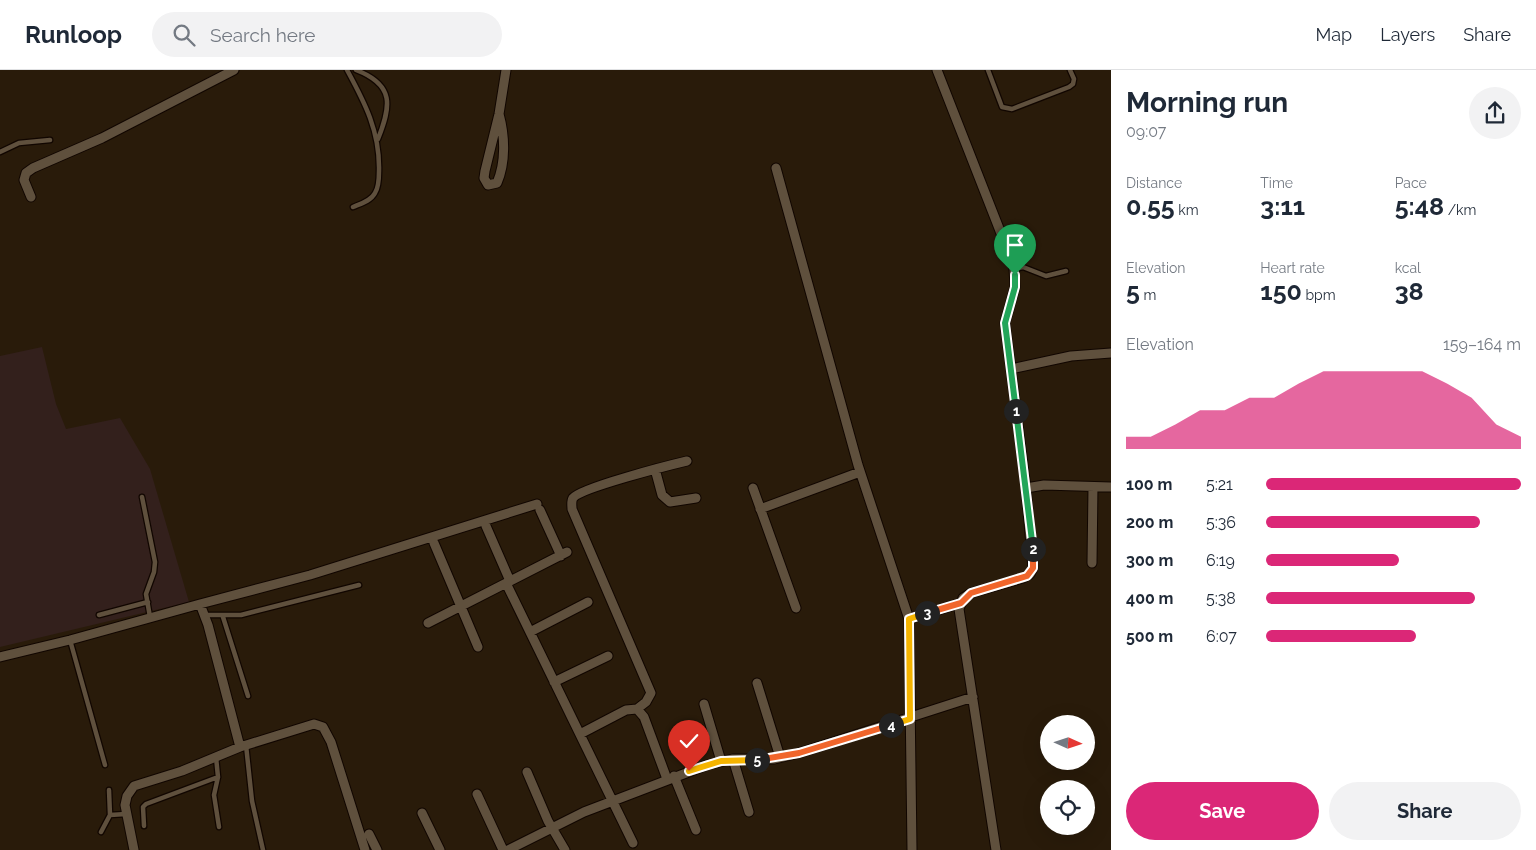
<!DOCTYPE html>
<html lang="en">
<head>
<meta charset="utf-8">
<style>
	body { margin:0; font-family:Raleway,sans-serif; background:#f2f2f3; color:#1f2937; height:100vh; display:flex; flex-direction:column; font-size:19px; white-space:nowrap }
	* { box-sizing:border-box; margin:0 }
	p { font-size:16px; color:#747a83 }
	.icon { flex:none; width:28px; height:28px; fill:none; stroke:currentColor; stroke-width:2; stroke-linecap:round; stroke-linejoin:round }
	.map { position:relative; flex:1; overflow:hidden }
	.sheet { display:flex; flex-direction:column; background:#fff; width:425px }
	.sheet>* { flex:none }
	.needle { width:32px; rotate:93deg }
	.buttons { position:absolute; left:1040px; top:645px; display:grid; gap:10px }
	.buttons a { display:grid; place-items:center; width:55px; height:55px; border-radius:50%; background:#fff; box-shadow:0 5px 20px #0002; font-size:25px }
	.pin { position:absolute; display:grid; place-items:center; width:42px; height:42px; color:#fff; margin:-51px -21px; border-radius:50% 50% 50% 0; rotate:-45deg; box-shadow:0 0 5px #0007 }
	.pin .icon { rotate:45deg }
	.km { position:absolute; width:25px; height:25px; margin:-12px; border-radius:50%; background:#222; color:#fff; font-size:14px; line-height:25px; text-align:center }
	.round { display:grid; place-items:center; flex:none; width:52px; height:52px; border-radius:26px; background:#f2f2f3 }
	.headline { display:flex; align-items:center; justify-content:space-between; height:85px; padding:0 15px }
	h1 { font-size:28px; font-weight:700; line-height:38px }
	.metrics { display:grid; grid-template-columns:repeat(3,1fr); gap:8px; height:85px; padding:5px 15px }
	.metrics div { display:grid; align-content:center }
	.metrics b { font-size:25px; font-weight:700 }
	.metrics small { font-size:14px; font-weight:400 }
	.metrics p { font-size:14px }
	.chart { height:140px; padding:10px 15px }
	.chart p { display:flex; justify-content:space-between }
	.chart svg { width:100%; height:90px; margin-top:5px; fill:#db2777; opacity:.7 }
	.cta { display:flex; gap:10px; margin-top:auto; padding:10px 15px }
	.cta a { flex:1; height:58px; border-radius:30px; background:#db2777; color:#fff; font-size:20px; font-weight:700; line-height:58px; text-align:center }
	.cta a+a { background:#f2f2f3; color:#1f2937 }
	ul { padding:0 15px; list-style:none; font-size:16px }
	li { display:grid; grid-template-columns:80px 60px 1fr; align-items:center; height:38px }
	li i { height:12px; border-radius:6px; background:#db2777 }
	header { display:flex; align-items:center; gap:30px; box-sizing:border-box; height:70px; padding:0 25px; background:#fff; border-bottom:1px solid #e0e1e3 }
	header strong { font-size:24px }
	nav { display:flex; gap:28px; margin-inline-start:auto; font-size:18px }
	.search { width:350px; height:45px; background:#f2f2f3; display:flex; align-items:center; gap:12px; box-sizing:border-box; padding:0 18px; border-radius:28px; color:#747a83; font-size:19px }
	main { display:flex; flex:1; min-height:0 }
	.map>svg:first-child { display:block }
	.industrial { fill:#33201c }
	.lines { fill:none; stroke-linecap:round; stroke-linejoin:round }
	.lane-casing { stroke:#110600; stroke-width:7 }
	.street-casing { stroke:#110600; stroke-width:11 }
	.lane { stroke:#5f503d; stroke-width:4.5 }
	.street { stroke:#5f503d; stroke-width:9 }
	.split-1-casing { stroke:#fff; stroke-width:10 }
	.split-2-casing { stroke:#fff; stroke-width:10 }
	.split-3-casing { stroke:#fff; stroke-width:10 }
	.split-4-casing { stroke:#fff; stroke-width:10 }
	.split-5-casing { stroke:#fff; stroke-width:10 }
	.split-6-casing { stroke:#fff; stroke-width:10 }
	.split-1 { stroke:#22a559; stroke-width:6 }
	.split-2 { stroke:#22a559; stroke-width:6 }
	.split-3 { stroke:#f0652b; stroke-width:6 }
	.split-4 { stroke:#f5b400; stroke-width:6 }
	.split-5 { stroke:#f0652b; stroke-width:6 }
	.split-6 { stroke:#f5b400; stroke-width:6 }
</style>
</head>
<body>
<header>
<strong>Runloop</strong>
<div class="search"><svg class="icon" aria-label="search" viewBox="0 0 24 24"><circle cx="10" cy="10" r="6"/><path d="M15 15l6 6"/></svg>Search here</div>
<nav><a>Map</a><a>Layers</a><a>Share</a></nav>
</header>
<main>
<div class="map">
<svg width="1111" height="780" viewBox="0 0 1111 780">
	<rect width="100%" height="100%" fill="#291b0a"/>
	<!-- industrial -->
	<path class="industrial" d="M 42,277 L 56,334 L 66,359 L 120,348 L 150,399 L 189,532 L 0,577 L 0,286 Z"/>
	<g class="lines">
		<!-- lane casing -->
		<g class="lane-casing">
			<path id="lane" d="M 347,0 C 365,33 380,62 379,101 C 379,108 379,117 375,123 C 371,131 360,134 353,137
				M 356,0 C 395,15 391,36 378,69
				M 988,0 L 1002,37 L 1012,39 L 1069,17 L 1073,14 L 1074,9 L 1070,0
				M 0,82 L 19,73 L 50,70
				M 1014,199 L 1023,197 L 1046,206 L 1066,201
				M 142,427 L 155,492 L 154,502 L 146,524 L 150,547
				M 99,545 L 148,532
				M 205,545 L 241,545 L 359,515
				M 223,547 L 248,626
				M 70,570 L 105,695
				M 246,675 L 252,731 L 263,780
				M 216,687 L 218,707 L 214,725 L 219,757
				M 109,720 L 110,745 L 126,744
				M 144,756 L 143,737 L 146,734 L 218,707
				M 101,762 L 110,745"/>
		</g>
		<!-- street casing -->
		<g class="street-casing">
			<path id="street" d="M 937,0 L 1011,189 L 1014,199 L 1015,217 L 1005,253 L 1026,418 L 1033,498 L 1030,504 L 1023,508 L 971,523 L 963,528 L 959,539 L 996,780
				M 499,44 C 505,66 506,92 497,113 L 488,115 L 484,108 L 485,101 L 499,44 L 506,0
				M 776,98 L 858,395 L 909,549 L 961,533
				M 31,127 L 24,110 L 26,103 L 33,98 L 102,68 L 234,0
				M 1011,299 L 1071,286 L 1111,283
				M 655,399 L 662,425 L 670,432 L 696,428
				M 753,418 L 796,538
				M 1026,418 L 1044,415 L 1111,417
				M 760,439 L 860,402
				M 540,440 L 561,486
				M 486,456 L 510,511
				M 434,473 L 478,577
				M 1092,493 L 1093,417
				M 506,513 L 633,773
				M 200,534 L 310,505 L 537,434
				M 909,549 L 912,780
				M 428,553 L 567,482
				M 530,562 L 588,532
				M 0,587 L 70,570 L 200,534 L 208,555 L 240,677 L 314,654 L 323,657 L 331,672 L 365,780
				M 554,612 L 608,586
				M 757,613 L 780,687
				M 704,634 L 721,691
				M 637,639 L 646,632 L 651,623 L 572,439 C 572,436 571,431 573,428 C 580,418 670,395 687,391
				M 580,664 L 626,640 L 637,639 L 644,647 L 667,709
				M 733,689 L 749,742
				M 527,702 L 548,751 L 565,780
				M 674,706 L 696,760
				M 477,724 L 503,780
				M 422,743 L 440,780
				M 369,764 L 377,780
				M 134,780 L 125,735 L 127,726 L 134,716 L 182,701 L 240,677
				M 508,780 L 584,742 L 707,695 L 733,689 L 774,689 L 799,683 L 973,627"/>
		</g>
		<!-- lane -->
		<use href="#lane" class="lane"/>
		<!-- street -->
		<use href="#street" class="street"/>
	</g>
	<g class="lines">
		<!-- split-1 casing -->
		<g class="split-1-casing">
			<path id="split-1" d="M 1015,205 L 1015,217 L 1005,253 L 1016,341"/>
		</g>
		<!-- split-2 casing -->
		<g class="split-2-casing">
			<path id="split-2" d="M 1016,341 L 1033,479"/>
		</g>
		<!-- split-3 casing -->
		<g class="split-3-casing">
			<path id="split-3" d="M 927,543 L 961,533 L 971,523 L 1027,506 L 1033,498 L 1033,479"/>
		</g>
		<!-- split-4 casing -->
		<g class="split-4-casing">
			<path id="split-4" d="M 891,655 L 910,649 L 909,549 L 927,543"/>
		</g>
		<!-- split-5 casing -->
		<g class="split-5-casing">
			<path id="split-5" d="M 757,690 L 799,683 L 891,655"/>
		</g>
		<!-- split-6 casing -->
		<g class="split-6-casing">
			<path id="split-6" d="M 689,701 L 721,691 L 757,690"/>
		</g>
		<!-- split-1 -->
		<use href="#split-1" class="split-1"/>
		<!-- split-2 -->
		<use href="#split-2" class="split-2"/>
		<!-- split-3 -->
		<use href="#split-3" class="split-3"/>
		<!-- split-4 -->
		<use href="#split-4" class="split-4"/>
		<!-- split-5 -->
		<use href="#split-5" class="split-5"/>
		<!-- split-6 -->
		<use href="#split-6" class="split-6"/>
	</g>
</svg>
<div class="buttons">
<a><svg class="needle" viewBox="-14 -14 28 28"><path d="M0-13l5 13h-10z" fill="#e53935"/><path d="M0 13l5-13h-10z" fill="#747a83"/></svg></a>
<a><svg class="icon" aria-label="locate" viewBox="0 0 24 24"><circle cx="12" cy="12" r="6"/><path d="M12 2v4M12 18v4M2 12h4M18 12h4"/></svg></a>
</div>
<div class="pin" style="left:1015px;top:205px;background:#1e9e55"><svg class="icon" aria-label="arrive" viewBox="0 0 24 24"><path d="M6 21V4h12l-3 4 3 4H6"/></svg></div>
<div class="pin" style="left:689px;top:701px;background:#d93025"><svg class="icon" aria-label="check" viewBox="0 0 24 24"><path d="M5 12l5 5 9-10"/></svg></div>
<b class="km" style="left:1016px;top:341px">1</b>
<b class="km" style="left:1033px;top:479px">2</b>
<b class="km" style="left:927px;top:543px">3</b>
<b class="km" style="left:891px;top:655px">4</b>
<b class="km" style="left:757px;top:690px">5</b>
</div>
<section class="sheet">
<div class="headline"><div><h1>Morning run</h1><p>09:07</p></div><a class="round"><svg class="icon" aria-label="share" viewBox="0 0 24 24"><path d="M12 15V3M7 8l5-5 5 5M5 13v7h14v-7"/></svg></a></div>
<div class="metrics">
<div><p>Distance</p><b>0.55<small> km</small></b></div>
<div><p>Time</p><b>3:11</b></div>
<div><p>Pace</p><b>5:48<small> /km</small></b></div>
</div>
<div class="metrics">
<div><p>Elevation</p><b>5<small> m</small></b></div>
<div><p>Heart rate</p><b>150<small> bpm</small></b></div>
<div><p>kcal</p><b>38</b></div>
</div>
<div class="chart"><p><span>Elevation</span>159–164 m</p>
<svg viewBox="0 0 160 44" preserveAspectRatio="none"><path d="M0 44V38L10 38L20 32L30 25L40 25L50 19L60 19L70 12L80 6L90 6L100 6L110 6L120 6L130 12L140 19L150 32L160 38V44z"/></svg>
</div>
<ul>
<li><b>100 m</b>5:21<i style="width:100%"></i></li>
<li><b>200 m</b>5:36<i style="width:84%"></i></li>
<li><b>300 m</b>6:19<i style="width:52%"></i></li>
<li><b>400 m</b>5:38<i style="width:82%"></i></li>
<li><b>500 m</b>6:07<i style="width:59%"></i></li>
</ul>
<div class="cta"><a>Save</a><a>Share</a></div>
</section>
</main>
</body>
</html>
